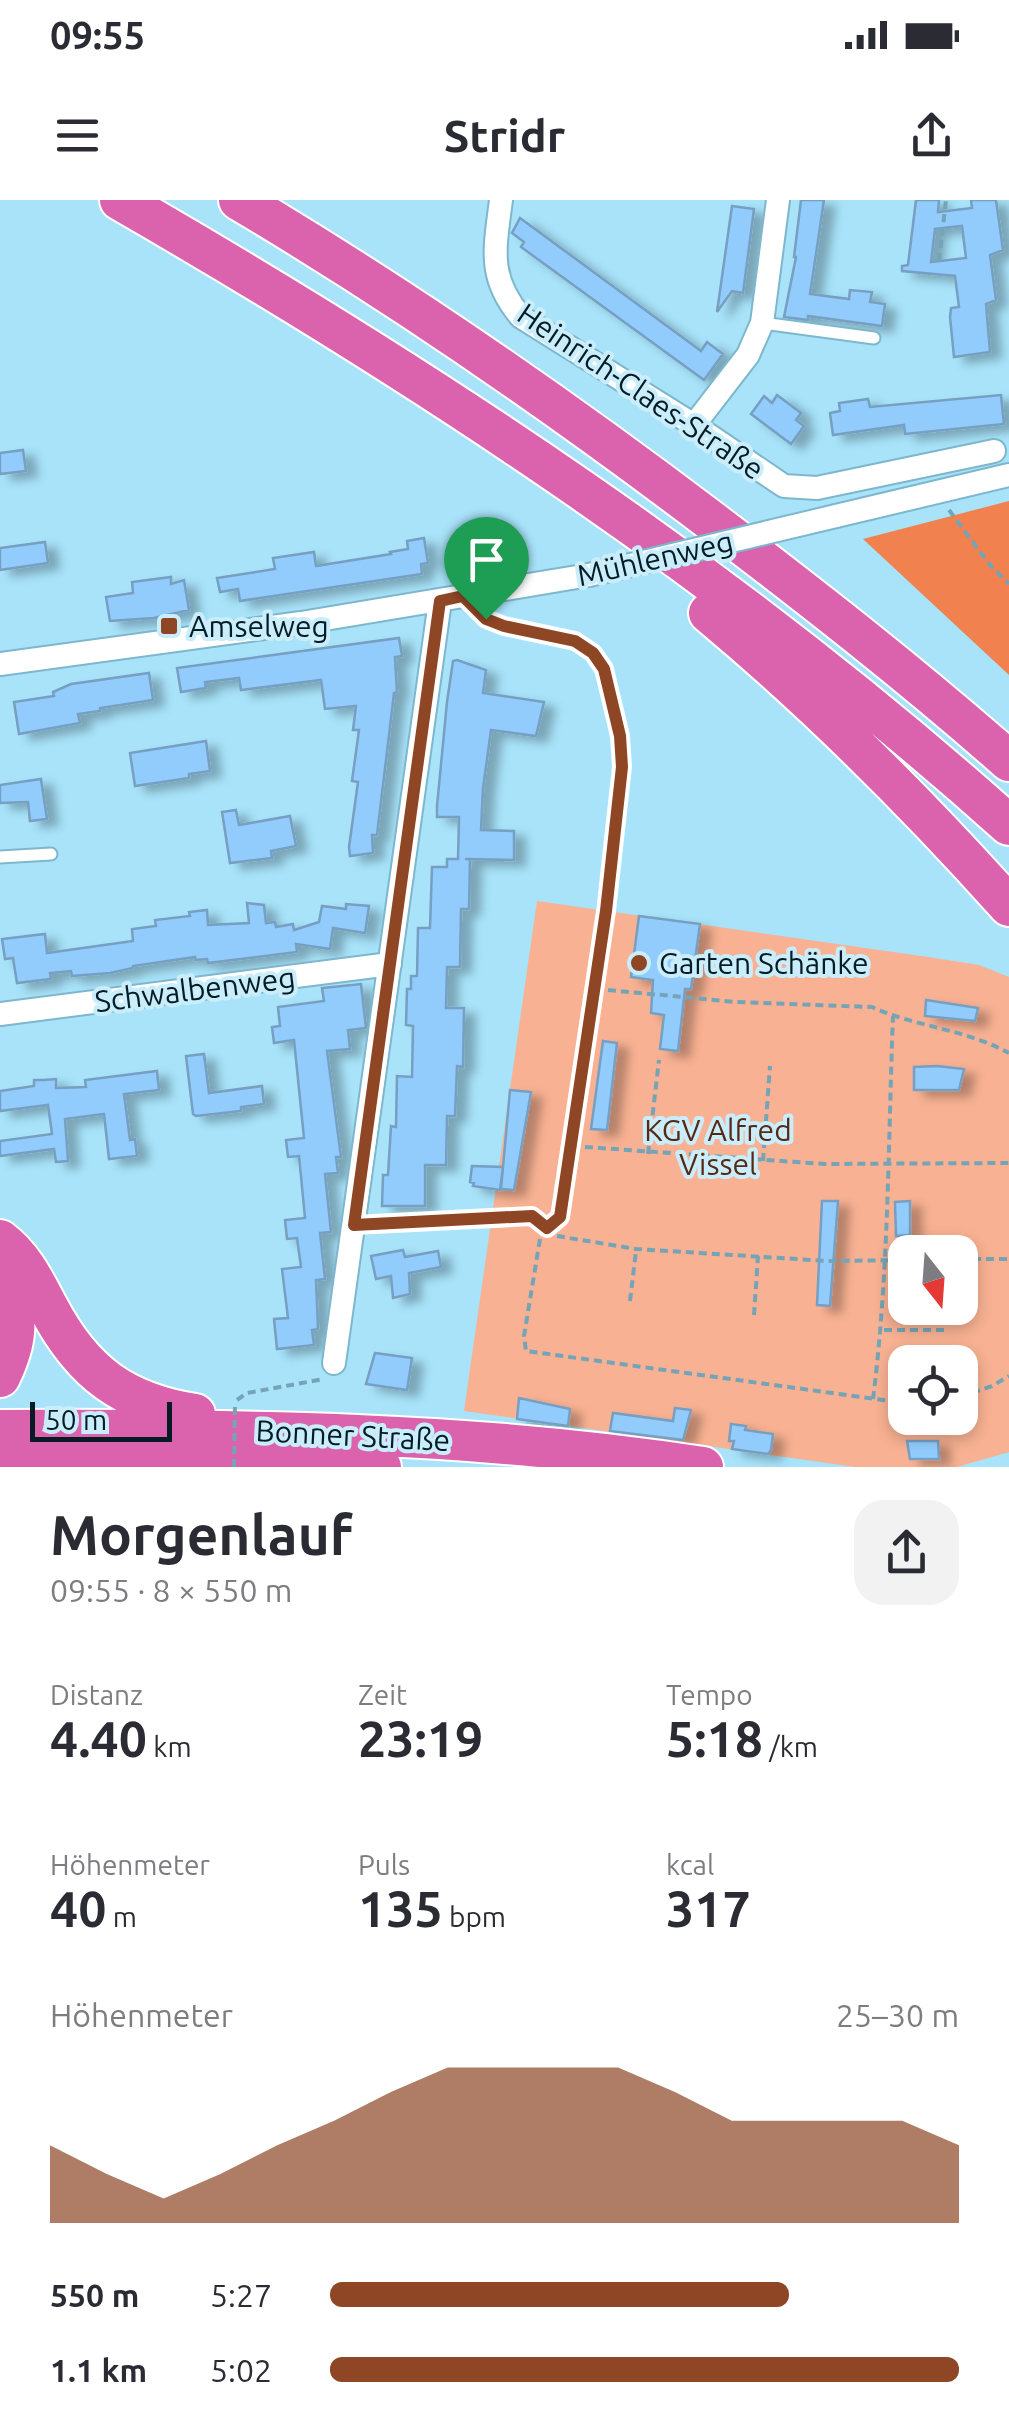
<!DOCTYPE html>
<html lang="de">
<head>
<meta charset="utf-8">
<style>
	body { margin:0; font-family:Ubuntu,sans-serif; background:#f2f2f3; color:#2b2b33; height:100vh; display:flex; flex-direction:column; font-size:38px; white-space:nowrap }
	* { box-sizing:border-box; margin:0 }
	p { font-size:32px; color:#7c7c81 }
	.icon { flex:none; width:55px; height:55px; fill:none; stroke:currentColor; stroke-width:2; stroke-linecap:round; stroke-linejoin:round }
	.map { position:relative; height:1267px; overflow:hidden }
	.panel { display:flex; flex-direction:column; background:#fff; flex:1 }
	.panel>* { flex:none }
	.needle { width:65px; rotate:163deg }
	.controls { position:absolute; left:888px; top:1035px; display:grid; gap:20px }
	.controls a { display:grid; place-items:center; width:90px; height:90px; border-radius:20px; background:#fff; box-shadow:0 5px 15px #0003; font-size:50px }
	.scale { position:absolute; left:30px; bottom:25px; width:142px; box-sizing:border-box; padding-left:10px; border:5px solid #051c25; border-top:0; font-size:28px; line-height:35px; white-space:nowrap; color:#051c25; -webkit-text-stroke:8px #caedfb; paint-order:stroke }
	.pin { position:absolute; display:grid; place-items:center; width:85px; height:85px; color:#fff; margin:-102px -42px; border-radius:50% 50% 50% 0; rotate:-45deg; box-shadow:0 0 10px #0007 }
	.pin .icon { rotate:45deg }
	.round { display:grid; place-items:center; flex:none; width:105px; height:105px; border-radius:30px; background:#f2f2f3 }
	.head { display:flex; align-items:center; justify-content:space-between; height:170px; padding:0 50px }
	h1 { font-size:55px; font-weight:700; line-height:75px }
	.figures { display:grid; grid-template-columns:repeat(3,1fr); gap:15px; height:170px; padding:10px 50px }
	.figures div { display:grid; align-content:center }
	.figures b { font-size:50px; font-weight:700 }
	.figures small { font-size:28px; font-weight:400 }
	.figures p { font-size:28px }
	.chart { height:280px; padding:20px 50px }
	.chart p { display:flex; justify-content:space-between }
	.chart svg { width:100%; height:180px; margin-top:10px; fill:#8e4625; opacity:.7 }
	ul { padding:0 50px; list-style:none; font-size:32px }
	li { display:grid; grid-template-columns:160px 120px 1fr; align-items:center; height:75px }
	li i { height:25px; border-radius:12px; background:#8e4625 }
	.status { display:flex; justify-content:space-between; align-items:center; height:70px; padding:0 50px; background:#fff; direction:ltr }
	.status svg { height:28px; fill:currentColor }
	header { display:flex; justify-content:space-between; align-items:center; height:130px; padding:0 50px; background:#fff; font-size:45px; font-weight:700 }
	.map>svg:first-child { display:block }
	.green { fill:#f8b192; fill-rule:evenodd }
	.forest { fill:#f1814e }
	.building { fill:#92ccfd; stroke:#769fc1; stroke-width:2.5; fill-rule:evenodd; filter:url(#shadow) }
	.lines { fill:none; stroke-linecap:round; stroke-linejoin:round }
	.lane-casing { stroke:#7db7cd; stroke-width:15 }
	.street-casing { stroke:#7db7cd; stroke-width:26 }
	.highway-casing { stroke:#fff; stroke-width:44 }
	.path { stroke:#75a4b7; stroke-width:4; stroke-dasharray:8 5; stroke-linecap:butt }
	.lane { stroke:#fff; stroke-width:11 }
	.street { stroke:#fff; stroke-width:22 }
	.highway { stroke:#db63ae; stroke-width:40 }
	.street-bridge-casing { stroke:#7db7cd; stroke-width:26; stroke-linecap:butt }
	.path-bridge { stroke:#75a4b7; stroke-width:4; stroke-dasharray:8 5; stroke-linecap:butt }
	.street-bridge { stroke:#fff; stroke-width:22 }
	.route-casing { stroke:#fff; stroke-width:20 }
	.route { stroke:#8e4625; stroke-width:12 }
	.poi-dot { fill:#8e4625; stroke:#caedfb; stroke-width:4 }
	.labels { text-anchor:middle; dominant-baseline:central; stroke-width:8; stroke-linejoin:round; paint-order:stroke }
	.street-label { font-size:30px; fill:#051c25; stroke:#caedfb }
	.poi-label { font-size:30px; fill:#051c25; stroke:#caedfb; text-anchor:start }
	.park-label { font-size:30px; fill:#562915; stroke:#caedfb }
</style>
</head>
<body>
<div class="status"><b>09:55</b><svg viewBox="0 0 49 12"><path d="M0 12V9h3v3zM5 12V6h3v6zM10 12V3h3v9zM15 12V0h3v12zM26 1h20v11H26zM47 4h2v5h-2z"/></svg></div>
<header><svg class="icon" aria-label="menu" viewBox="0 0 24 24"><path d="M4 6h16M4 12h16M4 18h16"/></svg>Stridr<svg class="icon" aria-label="share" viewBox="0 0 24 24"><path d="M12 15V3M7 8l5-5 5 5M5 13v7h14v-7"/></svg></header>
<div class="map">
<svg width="1009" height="1267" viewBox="0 0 1009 1267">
	<defs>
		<filter id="shadow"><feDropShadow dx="11" dy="6" stdDeviation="5" flood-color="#0004"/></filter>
	</defs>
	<rect width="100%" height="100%" fill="#a8e3fa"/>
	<!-- green -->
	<path class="green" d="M 537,701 L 928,757 L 979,765 L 1009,777 L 1009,1252 L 957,1267 L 855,1267 L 464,1211 ZM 905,1052 L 960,1052 L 960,1108 L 905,1108 ZM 905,1162 L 960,1162 L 960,1218 L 905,1218 Z"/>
	<!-- forest -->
	<path class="forest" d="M 1009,301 L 1009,475 L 863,339 Z"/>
	<!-- building -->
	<path class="building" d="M 801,0 L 824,0 L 810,94 L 849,99 L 850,90 L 872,92 L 870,102 L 885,104 L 882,126 L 808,116 L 808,120 L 784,117 L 796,57 L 794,57 Z
		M 916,0 L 939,0 L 938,12 L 972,8 L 971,0 L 996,0 L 1003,50 L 990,55 L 996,100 L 986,104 L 990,152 L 954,157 L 950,117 L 951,108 L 959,107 L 955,76 L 902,71 L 902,66 L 908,65 ZM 962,26 L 966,58 L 931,62 L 935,29 Z
		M 732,6 L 754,9 L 743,93 L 732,91 L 717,112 Z
		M 520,18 L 701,151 L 707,142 L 723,154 L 704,180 L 521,47 L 524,42 L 512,33 Z
		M 777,195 L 801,213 L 796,220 L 804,226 L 791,244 L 751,214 L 764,196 L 772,203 Z
		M 1001,195 L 1004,224 L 905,234 L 904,225 L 833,235 L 830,213 L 840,211 L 839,203 L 868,199 L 870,207 Z
		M 23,250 L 26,271 L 0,274 L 0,253 Z
		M 424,338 L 428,363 L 421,364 L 422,374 L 240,401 L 238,389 L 220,392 L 217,378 L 275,369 L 273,358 L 314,352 L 316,366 L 391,354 L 390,352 L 408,349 L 407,341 Z
		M 45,342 L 48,363 L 0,370 L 0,348 Z
		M 171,377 L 171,384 L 184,380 L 189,410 L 154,418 L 110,421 L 106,397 L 133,393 L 132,382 Z
		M 399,438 L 402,456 L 395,457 L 397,492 L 394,493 L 377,635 L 372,635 L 373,653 L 350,656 L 349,647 L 358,582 L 352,581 L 359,530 L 353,530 L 356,506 L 325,509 L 321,480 L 241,490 L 239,478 L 205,482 L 206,488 L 181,492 L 177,468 Z
		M 457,460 L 486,470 L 483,493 L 544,502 L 536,536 L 491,530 L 483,588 L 481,630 L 514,631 L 514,660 L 465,659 L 470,659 L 469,709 L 461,709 L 460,767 L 447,767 L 446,808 L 464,808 L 463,867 L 457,866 L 455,916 L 447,916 L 446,965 L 425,965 L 425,1006 L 382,1006 L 383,975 L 388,975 L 391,926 L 396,927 L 397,876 L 412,877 L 413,826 L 406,825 L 407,789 L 411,789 L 411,776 L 417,776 L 418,728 L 430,728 L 432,667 L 447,667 L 447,659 L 458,659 L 459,617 L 437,617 L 437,606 L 447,502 L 453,461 Z
		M 149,473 L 153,500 L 100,508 L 100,511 L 78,514 L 80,523 L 19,534 L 14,502 L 54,496 L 53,492 L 71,484 Z
		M 206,541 L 210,571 L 189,574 L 189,578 L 135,586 L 130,553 Z
		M 41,579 L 47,619 L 30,621 L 28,602 L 0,603 L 0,585 Z
		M 236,610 L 239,625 L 290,616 L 296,646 L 271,651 L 272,658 L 230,663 L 222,612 Z
		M 247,703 L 264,705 L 266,723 L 275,722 L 276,727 L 293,724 L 294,730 L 319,722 L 322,706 L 346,709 L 346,704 L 369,706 L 365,733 L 333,728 L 330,749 L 296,744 L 297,752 L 208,763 L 207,759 L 195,760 L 195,757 L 133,766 L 133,768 L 110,773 L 72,776 L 71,771 L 50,773 L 51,779 L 17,783 L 13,758 L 5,759 L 2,739 L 45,734 L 47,753 L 133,741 L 132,729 L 156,726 L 155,720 L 190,716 L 189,712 L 207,710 L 208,725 L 249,723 Z
		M 639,716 L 700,724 L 691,789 L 685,789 L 678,851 L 660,849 L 664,815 L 651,813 L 653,780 L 631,777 Z
		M 361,784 L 366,828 L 348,830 L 350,849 L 327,851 L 341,957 L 336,957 L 338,973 L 325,974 L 331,1032 L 320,1033 L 325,1079 L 316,1080 L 318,1129 L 312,1130 L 314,1145 L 277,1149 L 274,1119 L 288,1118 L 282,1069 L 301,1067 L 297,1038 L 287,1039 L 285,1020 L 305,1018 L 299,956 L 288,957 L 286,940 L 304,938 L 294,840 L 274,843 L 272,827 L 280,826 L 278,807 L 324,801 L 322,788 Z
		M 926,800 L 978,808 L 975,821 L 925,816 Z
		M 603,841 L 617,843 L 607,930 L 591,929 Z
		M 204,854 L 209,893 L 262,886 L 264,904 L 241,907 L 241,911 L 196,916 L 193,914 L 186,856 Z
		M 937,866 L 964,869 L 959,890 L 914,890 L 914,867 Z
		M 157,871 L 159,890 L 124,894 L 130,940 L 135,939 L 137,956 L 109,959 L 104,914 L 65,919 L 68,961 L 56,962 L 54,949 L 0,956 L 0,941 L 52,934 L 48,905 L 0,911 L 0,891 L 34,886 L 34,880 L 44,880 L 56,879 L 56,888 L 86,887 L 85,880 Z
		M 510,890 L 531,892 L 514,990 L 501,989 Z
		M 472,966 L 503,967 L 500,990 L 473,986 L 474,983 L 470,982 Z
		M 822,1001 L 838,1001 L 830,1106 L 817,1105 Z
		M 910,1001 L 910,1035 L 896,1036 L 895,1002 Z
		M 403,1050 L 405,1057 L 438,1051 L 441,1067 L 409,1073 L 410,1094 L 393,1098 L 391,1076 L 376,1079 L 371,1056 Z
		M 375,1153 L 412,1158 L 407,1190 L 366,1184 Z
		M 519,1198 L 570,1209 L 568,1226 L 517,1219 Z
		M 675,1208 L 691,1210 L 683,1240 L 610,1231 L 613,1213 L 673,1221 Z
		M 731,1224 L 746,1226 L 745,1230 L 773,1234 L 771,1250 L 768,1254 L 732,1249 L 734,1241 L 729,1241 Z
		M 907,1241 L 938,1241 L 939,1259 L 910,1259 Z"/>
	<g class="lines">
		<!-- lane casing -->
		<g class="lane-casing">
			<path id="lane" d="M 762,123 L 874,138
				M 463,397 C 470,403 477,413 485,418 C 511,436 548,429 576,441 C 615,459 619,530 621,567 L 594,789
				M 0,657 L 51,654
				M 354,1025 L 532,1016 L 547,1028"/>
		</g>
		<!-- street casing -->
		<g class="street-casing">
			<path id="street" d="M 501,0 C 495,48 487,77 521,117 L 694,225 L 784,286 L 817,288 L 994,251
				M 694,225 L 748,155 L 762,123 L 778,0
				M 836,316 L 1009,275
				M 0,464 L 301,423 L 589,375
				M 0,814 L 390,764
				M 334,1163 L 440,401"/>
		</g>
		<!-- highway casing -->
		<g class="highway-casing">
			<path id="highway" d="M 120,0 C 434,181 739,383 1009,625
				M 239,0 C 404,98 561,207 714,323 C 815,400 914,477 1009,561
				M 709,413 C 817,503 915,601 1009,706
				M 0,1040 C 24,1058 35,1083 49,1109 C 83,1173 124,1203 195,1214
				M 0,1083 C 22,1115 16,1144 0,1177
				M 0,1230 C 235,1229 470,1231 703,1267
				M 0,1263 L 207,1262 L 381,1267"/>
		</g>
		<!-- path -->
		<path class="path" d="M 939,61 L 946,0
			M 949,310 L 990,365 L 1009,384
			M 608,790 L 736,802 L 872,807 C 919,828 962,828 1009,853
			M 572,946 L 824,964 L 1009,963
			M 648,954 L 659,860
			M 763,961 L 770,866
			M 560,1017 L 592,805
			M 557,1036 L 636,1049 L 828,1061 L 905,1060
			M 540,1039 L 524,1136 L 526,1151 L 905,1203
			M 960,1059 L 1009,1059
			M 630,1101 L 636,1051
			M 754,1115 L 758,1056
			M 884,1130 L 949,1130
			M 960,1197 L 992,1186 L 1009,1176
			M 873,1199 C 889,1072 888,944 893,816
			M 237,1200 L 247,1193 L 324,1179"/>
		<!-- lane -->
		<use href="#lane" class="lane"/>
		<!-- street -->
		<use href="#street" class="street"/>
		<!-- highway -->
		<use href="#highway" class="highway"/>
		<!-- street-bridge casing -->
		<g class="street-bridge-casing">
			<path id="street-bridge" d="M 589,375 L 836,316"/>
		</g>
		<!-- path-bridge -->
		<path class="path-bridge" d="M 234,1267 L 235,1204"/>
		<!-- street-bridge -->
		<use href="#street-bridge" class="street-bridge"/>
	</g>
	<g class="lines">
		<!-- route casing -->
		<g class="route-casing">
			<path id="route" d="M 463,396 L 486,419 L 504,426 L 575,441 L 593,453 L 604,469 L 620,536 L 622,567 L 606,711 L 560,1017 L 547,1028 L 532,1016 L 354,1025 L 440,401 Z"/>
		</g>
		<!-- route -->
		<use href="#route" class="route"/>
	</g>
	<!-- markers -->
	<g class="poi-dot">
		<rect x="159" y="416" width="20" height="20" rx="5"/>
		<circle cx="639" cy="763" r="10"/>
	</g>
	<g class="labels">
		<!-- street labels -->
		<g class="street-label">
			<text transform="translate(641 191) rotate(34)">Heinrich-Claes-Straße</text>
			<text transform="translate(655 358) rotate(-13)">Mühlenweg</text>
			<text transform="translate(195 789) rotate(-7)">Schwalbenweg</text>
			<text transform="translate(353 1235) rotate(3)">Bonner Straße</text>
		</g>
		<!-- poi labels -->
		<g class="poi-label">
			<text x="189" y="426">Amselweg</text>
			<text x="659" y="763">Garten Schänke</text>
		</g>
		<!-- park labels -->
		<g class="park-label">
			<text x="718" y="930">KGV Alfred<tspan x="718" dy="34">Vissel</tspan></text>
		</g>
	</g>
</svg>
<div class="controls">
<a><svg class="needle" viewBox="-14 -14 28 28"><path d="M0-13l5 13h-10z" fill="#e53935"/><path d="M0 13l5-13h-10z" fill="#7c7c81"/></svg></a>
<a><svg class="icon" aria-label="locate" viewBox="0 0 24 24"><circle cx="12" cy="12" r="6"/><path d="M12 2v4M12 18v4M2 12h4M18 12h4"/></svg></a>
</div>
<div class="scale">50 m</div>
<div class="pin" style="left:486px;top:419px;background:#1e9e55"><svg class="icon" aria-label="arrive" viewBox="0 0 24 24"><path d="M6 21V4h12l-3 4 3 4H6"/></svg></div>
</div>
<section class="panel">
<div class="head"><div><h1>Morgenlauf</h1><p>09:55 · 8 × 550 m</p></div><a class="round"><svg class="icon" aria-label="share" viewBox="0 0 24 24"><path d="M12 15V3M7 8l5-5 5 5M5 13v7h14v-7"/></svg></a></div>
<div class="figures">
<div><p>Distanz</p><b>4.40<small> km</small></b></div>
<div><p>Zeit</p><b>23:19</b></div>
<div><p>Tempo</p><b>5:18<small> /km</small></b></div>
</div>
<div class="figures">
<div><p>Höhenmeter</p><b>40<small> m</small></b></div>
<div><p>Puls</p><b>135<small> bpm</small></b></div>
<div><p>kcal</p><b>317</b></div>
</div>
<div class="chart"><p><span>Höhenmeter</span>25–30 m</p>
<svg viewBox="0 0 160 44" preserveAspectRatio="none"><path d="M0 44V25L10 32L20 38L30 32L40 25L50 19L60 12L70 6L80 6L90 6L100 6L110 12L120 19L130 19L140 19L150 19L160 25V44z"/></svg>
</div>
<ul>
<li><b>550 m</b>5:27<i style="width:73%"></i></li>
<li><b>1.1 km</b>5:02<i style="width:100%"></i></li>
</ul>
</section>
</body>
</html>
